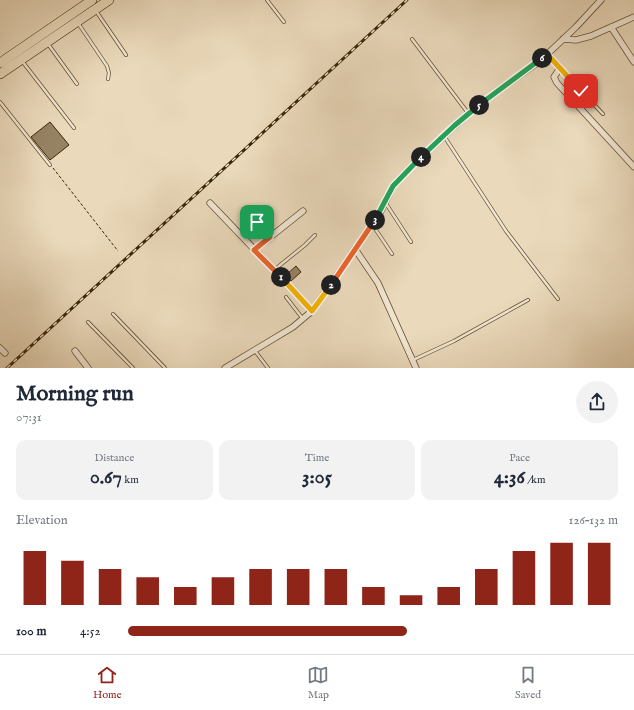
<!DOCTYPE html>
<html lang="en">
<head>
<meta charset="utf-8">
<style>
	body { margin:0; font-family:"IM FELL English",serif; background:#f2f2f3; color:#1f2937; height:100vh; display:flex; flex-direction:column; font-size:15px; white-space:nowrap }
	* { box-sizing:border-box; margin:0 }
	p { font-size:13px; color:#747a83 }
	.icon { flex:none; width:22px; height:22px; fill:none; stroke:currentColor; stroke-width:2; stroke-linecap:round; stroke-linejoin:round }
	.map { position:relative; height:368px; overflow:hidden }
	.panel { display:flex; flex-direction:column; background:#fff; flex:1 }
	.panel>* { flex:none }
	.pin { position:absolute; display:grid; place-items:center; width:34px; height:34px; color:#fff; margin:-17px; border-radius:8px; box-shadow:0 2px 6px #0006 }
	.km { position:absolute; width:20px; height:20px; margin:-10px; border-radius:50%; background:#222; color:#fff; font-size:11px; line-height:20px; text-align:center }
	.round { display:grid; place-items:center; flex:none; width:42px; height:42px; border-radius:21px; background:#f2f2f3 }
	.headline { display:flex; align-items:center; justify-content:space-between; height:68px; padding:0 16px }
	h1 { font-size:22px; font-weight:700; line-height:30px }
	.metrics { display:grid; grid-template-columns:repeat(3,1fr); gap:6px; height:68px; padding:4px 16px }
	.metrics div { display:grid; align-content:center; border-radius:10px; background:#f2f2f3; text-align:center }
	.metrics b { font-size:20px; font-weight:700 }
	.metrics small { font-size:11px; font-weight:400 }
	.metrics p { font-size:11px }
	.chart { height:112px; padding:8px 16px }
	.chart p { display:flex; justify-content:space-between }
	.chart svg { width:100%; height:72px; margin-top:4px; stroke:#8f2418; stroke-width:6 }
	ul { padding:0 16px; list-style:none; font-size:13px }
	li { display:grid; grid-template-columns:64px 48px 1fr; align-items:center; height:30px }
	li i { height:10px; border-radius:5px; background:#8f2418 }
	.tabs { display:flex; justify-content:space-around; align-items:center; height:56px; border-top:1px solid #e0e1e3; background:#fff; font-size:11px; color:#747a83 }
	.tabs a { display:grid; justify-items:center; gap:2px }
	.tabs .selected { color:#8f2418 }
	.map>svg:first-child { display:block }
	.building { fill:#968364; stroke:#3b2605 }
	.lines { fill:none; stroke-linecap:round; stroke-linejoin:round }
	.service-casing { stroke:#675332; stroke-width:4 }
	.minor-casing { stroke:#675332; stroke-width:7 }
	.trunk-casing { stroke:#3b2605; stroke-width:10 }
	.path { stroke:#3b2605; stroke-width:1; stroke-dasharray:3 2; stroke-linecap:butt }
	.service { stroke:#f1e6d3; stroke-width:2.5 }
	.minor { stroke:#f1e6d3; stroke-width:5.5 }
	.trunk { stroke:#ead9bb; stroke-width:9 }
	.rail-casing { stroke:#3b2605; stroke-width:3 }
	.rail { stroke:#f1e6d3; stroke-width:1.5; stroke-dasharray:4.5; stroke-linecap:butt }
	.split-1-casing { stroke:#fff; stroke-width:8 }
	.split-2-casing { stroke:#fff; stroke-width:8 }
	.split-3-casing { stroke:#fff; stroke-width:8 }
	.split-4-casing { stroke:#fff; stroke-width:8 }
	.split-5-casing { stroke:#fff; stroke-width:8 }
	.split-6-casing { stroke:#fff; stroke-width:8 }
	.split-7-casing { stroke:#fff; stroke-width:8 }
	.split-1 { stroke:#f0652b; stroke-width:5 }
	.split-2 { stroke:#f5b400; stroke-width:5 }
	.split-3 { stroke:#f0652b; stroke-width:5 }
	.split-4 { stroke:#22a559; stroke-width:5 }
	.split-5 { stroke:#22a559; stroke-width:5 }
	.split-6 { stroke:#22a559; stroke-width:5 }
	.split-7 { stroke:#f5b400; stroke-width:5 }
</style>
</head>
<body>
<div class="map">
<svg width="634" height="368" viewBox="0 0 634 368">
	<rect width="100%" height="100%" fill="#ead9bb"/>
	<filter id="stains"><feTurbulence type="fractalNoise" baseFrequency=".005" numOctaves="4"/><feColorMatrix values="0 0 0 0 .2 0 0 0 0 .09 0 0 0 0 .02 0 0 0 .5 -.17"/></filter>
	<radialGradient id="worn" r=".72"><stop offset=".6" stop-color="#630" stop-opacity="0"/><stop offset="1" stop-color="#630" stop-opacity=".3"/></radialGradient>
	<!-- building -->
	<path class="building" d="M 50,122 L 69,145 L 50,160 L 31,137 Z
		M 296,266 L 301,272 L 291,281 L 286,275 Z"/>
	<g class="lines">
		<!-- service casing -->
		<g class="service-casing">
			<path id="service" d="M 267,0 L 284,22
				M 96,11 L 126,55
				M 78,23 L 107,66 L 109,73 L 108,79
				M 412,39 L 468,113
				M 48,44 L 77,84
				M 22,61 L 74,128
				M 560,69 L 603,114
				M 0,102 L 50,165
				M 444,136 L 506,231 L 558,299
				M 385,202 L 411,242
				M 372,224 L 392,254
				M 274,270 L 305,245 L 315,235
				M 286,297 L 303,319
				M 113,314 L 165,368
				M 88,322 L 133,368
				M 255,351 L 268,368
				M 413,360 L 454,341 L 528,300"/>
		</g>
		<!-- minor casing -->
		<g class="minor-casing">
			<path id="minor" d="M 611,27 L 634,62
				M 563,39 L 576,40 L 591,36 L 634,17
				M 547,54 L 560,68 L 554,77 L 557,83 L 634,167
				M 210,203 L 294,291 L 312,311
				M 257,222 L 270,237
				M 355,249 L 378,283 L 416,368
				M 254,250 L 303,211
				M 0,348 L 5,353
				M 75,351 L 88,368
				M 225,368 L 293,327 L 312,311 L 379,215 L 393,186 L 413,165 L 469,113 L 500,89 L 540,61 L 576,27 L 601,0"/>
		</g>
		<!-- trunk casing -->
		<g class="trunk-casing">
			<path id="trunk" d="M 0,63 L 92,0
				M 0,74 L 109,0"/>
		</g>
		<!-- path -->
		<path class="path" d="M 53,168 L 118,251"/>
		<!-- service -->
		<use href="#service" class="service"/>
		<!-- minor -->
		<use href="#minor" class="minor"/>
		<!-- trunk -->
		<use href="#trunk" class="trunk"/>
		<!-- rail casing -->
		<g class="rail-casing">
			<path id="rail" d="M 7,368 L 407,0"/>
		</g>
		<!-- rail -->
		<use href="#rail" class="rail"/>
	</g>
	<g class="lines">
		<!-- split-1 casing -->
		<g class="split-1-casing">
			<path id="split-1" d="M 257,222 L 270,237 L 254,250 L 281,277"/>
		</g>
		<!-- split-2 casing -->
		<g class="split-2-casing">
			<path id="split-2" d="M 281,277 L 312,311 L 331,285"/>
		</g>
		<!-- split-3 casing -->
		<g class="split-3-casing">
			<path id="split-3" d="M 331,285 L 375,220"/>
		</g>
		<!-- split-4 casing -->
		<g class="split-4-casing">
			<path id="split-4" d="M 375,220 L 393,186 L 421,157"/>
		</g>
		<!-- split-5 casing -->
		<g class="split-5-casing">
			<path id="split-5" d="M 421,157 L 454,126 L 479,105"/>
		</g>
		<!-- split-6 casing -->
		<g class="split-6-casing">
			<path id="split-6" d="M 479,105 L 542,58"/>
		</g>
		<!-- split-7 casing -->
		<g class="split-7-casing">
			<path id="split-7" d="M 542,58 L 547,54 L 581,91"/>
		</g>
		<!-- split-1 -->
		<use href="#split-1" class="split-1"/>
		<!-- split-2 -->
		<use href="#split-2" class="split-2"/>
		<!-- split-3 -->
		<use href="#split-3" class="split-3"/>
		<!-- split-4 -->
		<use href="#split-4" class="split-4"/>
		<!-- split-5 -->
		<use href="#split-5" class="split-5"/>
		<!-- split-6 -->
		<use href="#split-6" class="split-6"/>
		<!-- split-7 -->
		<use href="#split-7" class="split-7"/>
	</g>
	<rect width="100%" height="100%" filter="url(#stains)"/>
	<rect width="100%" height="100%" fill="url(#worn)"/>
</svg>
<div class="pin" style="left:257px;top:222px;background:#1e9e55"><svg class="icon" aria-label="arrive" viewBox="0 0 24 24"><path d="M6 21V4h12l-3 4 3 4H6"/></svg></div>
<div class="pin" style="left:581px;top:91px;background:#d93025"><svg class="icon" aria-label="check" viewBox="0 0 24 24"><path d="M5 12l5 5 9-10"/></svg></div>
<b class="km" style="left:281px;top:277px">1</b>
<b class="km" style="left:331px;top:285px">2</b>
<b class="km" style="left:375px;top:220px">3</b>
<b class="km" style="left:421px;top:157px">4</b>
<b class="km" style="left:479px;top:105px">5</b>
<b class="km" style="left:542px;top:58px">6</b>
</div>
<section class="panel">
<div class="headline"><div><h1>Morning run</h1><p>07:31</p></div><a class="round"><svg class="icon" aria-label="share" viewBox="0 0 24 24"><path d="M12 15V3M7 8l5-5 5 5M5 13v7h14v-7"/></svg></a></div>
<div class="metrics">
<div><p>Distance</p><b>0.67<small> km</small></b></div>
<div><p>Time</p><b>3:05</b></div>
<div><p>Pace</p><b>4:36<small> /km</small></b></div>
</div>
<div class="chart"><p><span>Elevation</span>126–132 m</p>
<svg viewBox="0 0 160 44" preserveAspectRatio="none"><path d="M5 44V11M15 44V17M25 44V22M35 44V27M45 44V33M55 44V27M65 44V22M75 44V22M85 44V22M95 44V33M105 44V38M115 44V33M125 44V22M135 44V11M145 44V6M155 44V6"/></svg>
</div>
<ul>
<li><b>100 m</b>4:52<i style="width:57%"></i></li>
</ul>
</section>
<nav class="tabs">
<a class="selected"><svg class="icon" aria-label="home" viewBox="0 0 24 24"><path d="M3 11l9-7 9 7M6 9v11h12V9"/></svg>Home</a>
<a><svg class="icon" aria-label="map" viewBox="0 0 24 24"><path d="M3 6l6-2 6 2 6-2v14l-6 2-6-2-6 2zM9 4v14M15 6v14"/></svg>Map</a>
<a><svg class="icon" aria-label="saved" viewBox="0 0 24 24"><path d="M7 4h10v16l-5-4-5 4z"/></svg>Saved</a>
</nav>
</body>
</html>
